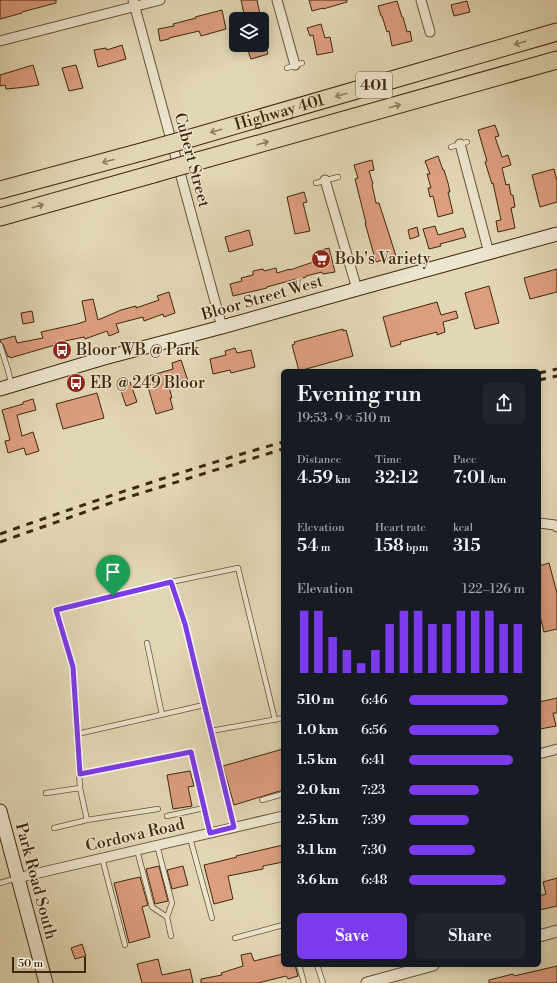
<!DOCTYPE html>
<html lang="en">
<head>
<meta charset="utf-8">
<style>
	body { margin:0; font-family:"Libre Bodoni",serif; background:#20242c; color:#f1f3f6; height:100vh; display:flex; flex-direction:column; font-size:15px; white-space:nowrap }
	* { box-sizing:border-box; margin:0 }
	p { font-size:13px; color:#9ea1a6 }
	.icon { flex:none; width:22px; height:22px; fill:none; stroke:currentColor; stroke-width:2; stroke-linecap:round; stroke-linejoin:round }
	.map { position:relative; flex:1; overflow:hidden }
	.details { position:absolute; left:281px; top:369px; width:260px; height:598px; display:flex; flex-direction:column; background:#171b24; border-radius:6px; box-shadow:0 2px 10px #0003 }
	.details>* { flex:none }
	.buttons { position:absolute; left:229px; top:12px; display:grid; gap:8px }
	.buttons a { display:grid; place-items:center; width:40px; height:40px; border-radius:6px; background:#171b24; box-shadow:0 2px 10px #0003; font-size:20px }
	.scale { position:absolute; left:12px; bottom:10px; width:74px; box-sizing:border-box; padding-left:4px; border:2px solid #3f270c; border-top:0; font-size:11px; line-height:14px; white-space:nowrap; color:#3f270c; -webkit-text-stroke:3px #ece5cf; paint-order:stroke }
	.pin { position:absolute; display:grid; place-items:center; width:34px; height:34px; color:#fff; margin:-41px -17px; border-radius:50% 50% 50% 0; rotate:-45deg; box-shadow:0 0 4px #0007 }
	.pin .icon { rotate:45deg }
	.round { display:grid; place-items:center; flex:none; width:42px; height:42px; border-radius:6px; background:#20242c }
	.headline { display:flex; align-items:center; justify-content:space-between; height:68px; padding:0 16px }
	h1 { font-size:22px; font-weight:600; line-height:30px }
	.metrics { display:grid; grid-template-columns:repeat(3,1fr); gap:6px; height:68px; padding:4px 16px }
	.metrics div { display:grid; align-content:center }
	.metrics b { font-size:17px; font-weight:600 }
	.metrics small { font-size:11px; font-weight:400 }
	.metrics p { font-size:11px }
	.chart { height:112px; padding:8px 16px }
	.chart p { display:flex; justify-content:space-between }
	.chart svg { width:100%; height:72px; margin-top:4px; stroke:#7c3aed; stroke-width:6 }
	.cta { display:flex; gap:8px; margin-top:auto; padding:8px 16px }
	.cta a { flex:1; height:46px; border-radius:6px; background:#7c3aed; color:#fff; font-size:16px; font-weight:600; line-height:46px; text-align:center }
	.cta a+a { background:#20242c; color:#f1f3f6 }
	ul { padding:0 16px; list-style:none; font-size:13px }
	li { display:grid; grid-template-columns:64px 48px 1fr; align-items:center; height:30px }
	li i { height:10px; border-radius:5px; background:#7c3aed }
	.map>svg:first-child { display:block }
	.building { fill:#dd9e80; stroke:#3f270c }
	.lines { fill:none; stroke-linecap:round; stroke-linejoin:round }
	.service-casing { stroke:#685336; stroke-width:6 }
	.minor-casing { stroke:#685336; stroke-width:11 }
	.tertiary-casing { stroke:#685336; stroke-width:13 }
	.secondary-casing { stroke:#3f270c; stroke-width:15 }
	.motorway-casing { stroke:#3f270c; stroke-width:19 }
	.service { stroke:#ece5cf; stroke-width:4.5 }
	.minor { stroke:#ece5cf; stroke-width:9 }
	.tertiary { stroke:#ece5cf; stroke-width:11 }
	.secondary { stroke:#ece5cf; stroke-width:13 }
	.motorway { stroke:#e2d7b5; stroke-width:17 }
	.rail { stroke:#3f270c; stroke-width:3; stroke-dasharray:7 7; stroke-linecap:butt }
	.motorway-bridge-casing { stroke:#3f270c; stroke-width:19; stroke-linecap:butt }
	.motorway-bridge { stroke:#e2d7b5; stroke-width:17 }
	.oneway { stroke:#907f60 }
	.route-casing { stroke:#fff; stroke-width:8 }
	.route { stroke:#7c3aed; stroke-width:5 }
	.labels { text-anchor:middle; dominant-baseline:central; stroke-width:3; stroke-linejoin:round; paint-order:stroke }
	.shield { fill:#ece5cf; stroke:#736046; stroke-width:1 }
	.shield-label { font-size:15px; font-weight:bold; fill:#3f270c }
	.street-label { font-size:16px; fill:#3f270c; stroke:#ece5cf }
	.poi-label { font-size:16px; fill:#3f270c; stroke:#ece5cf; text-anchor:start }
</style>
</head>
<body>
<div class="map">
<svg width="557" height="983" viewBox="0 0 557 983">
	<rect width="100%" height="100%" fill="#e2d7b5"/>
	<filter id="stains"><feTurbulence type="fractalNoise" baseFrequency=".005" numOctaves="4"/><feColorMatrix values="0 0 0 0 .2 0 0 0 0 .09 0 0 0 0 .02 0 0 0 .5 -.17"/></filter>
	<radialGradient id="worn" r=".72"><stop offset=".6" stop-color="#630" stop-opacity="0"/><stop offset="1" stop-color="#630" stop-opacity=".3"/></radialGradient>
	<!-- building -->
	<path class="building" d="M 0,0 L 56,0 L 56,3 L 22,12 L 22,13 L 0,19 Z
		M 241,0 L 257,0 L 261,19 L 245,19 Z
		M 309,0 L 347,0 L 347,2 L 323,9 L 323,8 L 312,11 Z
		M 397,1 L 402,17 L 403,17 L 407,32 L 410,31 L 412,41 L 392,46 L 389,31 L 387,32 L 382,16 L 381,16 L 378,6 Z
		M 467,1 L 470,12 L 454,16 L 451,5 Z
		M 222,10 L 226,29 L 201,36 L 199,31 L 169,38 L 169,39 L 160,41 L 158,29 L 174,26 L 173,24 L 196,18 L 195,17 Z
		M 321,24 L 325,38 L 330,37 L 333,52 L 317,55 L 313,35 L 310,36 L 307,28 Z
		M 265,42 L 268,54 L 251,59 L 247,48 L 256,45 L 262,45 L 262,43 Z
		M 122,45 L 126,59 L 98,67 L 94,50 L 106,48 L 107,50 Z
		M 33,65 L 39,85 L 26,87 L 6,89 L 5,85 L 0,86 L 0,75 Z
		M 76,65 L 83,88 L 69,91 L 62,68 Z
		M 495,125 L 499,136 L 495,137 L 502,157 L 508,155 L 511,165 L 502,168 L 506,185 L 509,184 L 511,195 L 513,195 L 515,207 L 511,208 L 515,228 L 498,232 L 496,221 L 501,220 L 493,183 L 492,184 L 485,162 L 487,161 L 478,130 Z
		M 438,156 L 443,170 L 444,170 L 448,183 L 450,192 L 448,192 L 453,213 L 438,217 L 433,196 L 430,197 L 428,188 L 431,188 L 427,174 L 430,174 L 425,161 Z
		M 372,160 L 374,170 L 369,171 L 373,184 L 372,185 L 376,203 L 379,203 L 396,256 L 376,262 L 365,223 L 366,223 L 355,179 L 358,178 L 354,165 Z
		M 554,169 L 557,181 L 557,202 L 540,207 L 532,175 Z
		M 304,192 L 307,202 L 303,203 L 310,231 L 295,234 L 287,197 Z
		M 435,226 L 438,235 L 463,228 L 466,237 L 440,244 L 441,246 L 429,249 L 423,229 Z
		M 417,227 L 419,236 L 410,239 L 408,230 Z
		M 249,230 L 253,245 L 229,252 L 225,237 Z
		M 329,248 L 335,272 L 323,274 L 322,272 L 306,276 L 306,277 L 297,280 L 296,279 L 267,287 L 267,288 L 233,296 L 230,284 L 242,281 L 241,278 L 253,275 L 253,271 L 263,269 L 264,271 L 276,268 L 277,273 L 290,269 L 290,270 L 319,260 L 317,251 Z
		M 557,269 L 557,292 L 530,299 L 524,278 Z
		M 489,286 L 499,323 L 475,329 L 465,293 Z
		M 169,292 L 175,313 L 164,317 L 163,314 L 144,321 L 143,317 L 116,324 L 119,332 L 109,336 L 107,331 L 85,339 L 84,337 L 55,343 L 55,345 L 10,358 L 9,356 L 8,357 L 3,344 L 0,341 L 0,340 L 15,336 L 17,343 L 43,338 L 41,332 L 77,324 L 86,321 L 82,301 L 93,299 L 98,320 L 121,310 L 136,306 L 136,308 L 159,300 L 157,296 Z
		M 437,302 L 441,315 L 456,311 L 458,318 L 443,322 L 445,332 L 437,335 L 437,332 L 400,342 L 401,344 L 391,347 L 383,317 Z
		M 32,311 L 34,322 L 23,324 L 21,313 Z
		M 343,329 L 343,331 L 346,330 L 353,356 L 299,371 L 292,345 L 295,344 L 294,342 Z
		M 235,348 L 237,353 L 251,350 L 255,367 L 231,373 L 230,370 L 213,374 L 210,359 L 226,355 L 225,351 Z
		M 181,360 L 188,381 L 169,387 L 172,398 L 170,398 L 173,409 L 156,414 L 145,377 L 173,369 L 172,363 Z
		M 130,382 L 137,402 L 126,406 L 119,385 Z
		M 97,393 L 104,418 L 63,429 L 56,404 Z
		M 33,399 L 36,410 L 17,415 L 22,436 L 33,432 L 39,451 L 26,455 L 24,448 L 8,453 L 5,441 L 10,440 L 2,410 L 23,404 L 23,402 Z
		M 549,563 L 557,593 L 557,629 L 544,632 L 539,612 L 539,566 Z
		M 557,698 L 557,713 L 553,713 L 556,726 L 540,729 L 539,724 L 539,702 Z
		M 283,749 L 283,790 L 234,805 L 223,766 Z
		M 190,771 L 194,786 L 188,787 L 192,806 L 173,809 L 167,775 Z
		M 283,845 L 283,862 L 263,866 L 263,869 L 228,876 L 233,899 L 214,904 L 204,865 L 237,857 L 236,856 Z
		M 159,866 L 168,901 L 155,904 L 146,869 Z
		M 183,866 L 188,885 L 172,889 L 167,870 Z
		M 140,877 L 148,905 L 142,907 L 150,937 L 129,943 L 114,883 Z
		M 557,878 L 557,906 L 539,910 L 539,896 L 546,894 L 543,882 Z
		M 82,944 L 86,956 L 75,959 L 71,948 Z
		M 251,953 L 254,961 L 283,954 L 283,965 L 295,965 L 298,976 L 288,979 L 286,976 L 258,983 L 201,983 L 201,979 L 222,975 L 221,973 L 243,966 L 241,955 Z
		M 158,959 L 162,975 L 190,969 L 193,983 L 142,983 L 137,964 Z
		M 557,966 L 557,983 L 489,983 L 489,980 L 513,974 L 514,976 Z"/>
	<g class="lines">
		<!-- service casing -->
		<g class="service-casing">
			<path id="service" d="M 287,68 L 302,63
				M 451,147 L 467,142
				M 316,183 L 338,177
				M 0,345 L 8,370 L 11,383
				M 171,582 L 238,568 L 275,720
				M 147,643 L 162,715
				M 211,731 L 283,718
				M 77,734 L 204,705
				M 80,774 L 191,752 L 210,833
				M 46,793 L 80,788
				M 262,800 L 283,794
				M 158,809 L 87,820 L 80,788 L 73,667 L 56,610 L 171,582 L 185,624 L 234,827
				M 167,816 L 204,808
				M 54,828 L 87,820
				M 190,838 L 212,918
				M 137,850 L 152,907 L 167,917 L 172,903 L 157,845
				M 102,858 L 125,945
				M 0,883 L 17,878
				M 167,917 L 171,936
				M 235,938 L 283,925
				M 299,965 L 304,983
				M 317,965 L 323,983"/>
		</g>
		<!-- minor casing -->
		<g class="minor-casing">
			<path id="minor" d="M 133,0 L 222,327
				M 277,0 L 295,65
				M 421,0 L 430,32
				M 0,41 L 160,0
				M 460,144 L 489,253
				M 325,180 L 357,289
				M 539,523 L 555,525 L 557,527
				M 539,754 L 557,749
				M 17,878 L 283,816"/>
		</g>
		<!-- tertiary casing -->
		<g class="tertiary-casing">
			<path id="tertiary" d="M 539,936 L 557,931
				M 367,983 L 433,965"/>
		</g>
		<!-- secondary casing -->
		<g class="secondary-casing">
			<path id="secondary" d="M 0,389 L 104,358 L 222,327 L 368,286 L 557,234
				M 0,811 L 46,983"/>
		</g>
		<!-- motorway casing -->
		<g class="motorway-casing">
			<g id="motorway">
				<path id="s1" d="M 191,138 L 557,32"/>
				<path d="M 198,161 L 557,60"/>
				<path d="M 0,190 L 145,151"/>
				<path d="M 0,217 L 153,174"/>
			</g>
		</g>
		<!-- service -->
		<use href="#service" class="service"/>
		<!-- minor -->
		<use href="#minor" class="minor"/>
		<!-- tertiary -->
		<use href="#tertiary" class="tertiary"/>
		<!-- secondary -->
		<use href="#secondary" class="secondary"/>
		<!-- motorway -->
		<use href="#motorway" class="motorway"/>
		<!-- rail -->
		<path class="rail" d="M 539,373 L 557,369
			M 539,380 L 557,376
			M 0,534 C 93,501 188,469 283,442
			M 0,542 L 122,499 L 283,449"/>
		<!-- motorway-bridge casing -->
		<g class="motorway-bridge-casing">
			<path id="motorway-bridge" d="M 145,151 L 191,138
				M 153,174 L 198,161"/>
		</g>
		<!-- motorway-bridge -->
		<use href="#motorway-bridge" class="motorway-bridge"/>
	</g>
	<!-- one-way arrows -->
	<defs><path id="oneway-shaft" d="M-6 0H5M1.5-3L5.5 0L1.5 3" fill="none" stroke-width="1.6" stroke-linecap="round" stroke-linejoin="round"/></defs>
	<g class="oneway">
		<use href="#oneway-shaft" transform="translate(520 43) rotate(164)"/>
		<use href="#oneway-shaft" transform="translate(341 95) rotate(164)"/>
		<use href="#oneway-shaft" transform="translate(395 106) rotate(-16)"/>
		<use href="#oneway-shaft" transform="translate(216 131) rotate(164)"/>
		<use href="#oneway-shaft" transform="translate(263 143) rotate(-16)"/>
		<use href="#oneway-shaft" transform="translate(108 161) rotate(165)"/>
		<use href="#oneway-shaft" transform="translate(38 206) rotate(-16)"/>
	</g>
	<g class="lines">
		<!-- route casing -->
		<g class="route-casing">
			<path id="route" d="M 171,582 L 185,624 L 234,827 L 210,833 L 191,752 L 80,774 L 73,667 L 56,610 Z"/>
		</g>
		<!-- route -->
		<use href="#route" class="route"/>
	</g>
	<!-- icons -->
	<defs>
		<g id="supermarket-disc" transform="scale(1)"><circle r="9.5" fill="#8f2418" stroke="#ece5cf"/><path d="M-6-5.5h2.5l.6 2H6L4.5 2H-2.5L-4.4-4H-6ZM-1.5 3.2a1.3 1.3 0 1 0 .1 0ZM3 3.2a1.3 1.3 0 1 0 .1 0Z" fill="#fff"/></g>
		<g id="bus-disc" transform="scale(1)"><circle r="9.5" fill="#8f2418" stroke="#ece5cf"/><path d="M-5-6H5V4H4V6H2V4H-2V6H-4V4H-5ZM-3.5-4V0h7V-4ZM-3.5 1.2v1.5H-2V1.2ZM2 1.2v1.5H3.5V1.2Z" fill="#fff"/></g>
	</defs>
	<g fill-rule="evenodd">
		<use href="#supermarket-disc" x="321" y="259"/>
		<use href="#bus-disc" x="62" y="350"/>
		<use href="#bus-disc" x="76" y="383"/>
	</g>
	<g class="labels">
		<!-- shield labels -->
		<rect class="shield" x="356" y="72" width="36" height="26" rx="3"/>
		<g class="shield-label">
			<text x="374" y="85">401</text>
		</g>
		<!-- street labels -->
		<g class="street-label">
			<text stroke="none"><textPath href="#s1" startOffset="92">Highway 401</textPath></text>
			<text transform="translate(192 160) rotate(75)">Cubert Street</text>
			<text transform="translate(262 298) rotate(-16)">Bloor Street West</text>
			<text transform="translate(135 835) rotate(-13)">Cordova Road</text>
			<text transform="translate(36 881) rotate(75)">Park Road South</text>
		</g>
		<!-- poi labels -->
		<g class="poi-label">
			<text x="335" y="259">Bob's Variety</text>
			<text x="76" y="350">Bloor WB @ Park</text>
			<text x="90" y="383">EB @ 249 Bloor</text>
		</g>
	</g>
	<rect width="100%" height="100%" filter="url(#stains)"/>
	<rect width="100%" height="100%" fill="url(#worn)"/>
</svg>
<div class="buttons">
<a><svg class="icon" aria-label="layers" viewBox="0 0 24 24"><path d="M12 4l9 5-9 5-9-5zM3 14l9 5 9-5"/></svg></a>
</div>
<div class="scale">50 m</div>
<div class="pin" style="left:113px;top:596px;background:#1e9e55"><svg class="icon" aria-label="arrive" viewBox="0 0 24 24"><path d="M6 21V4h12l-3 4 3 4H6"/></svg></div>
<section class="details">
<div class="headline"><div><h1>Evening run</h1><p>19:53 · 9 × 510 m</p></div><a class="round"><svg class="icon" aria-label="share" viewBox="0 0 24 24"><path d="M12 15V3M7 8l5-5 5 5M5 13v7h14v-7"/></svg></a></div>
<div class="metrics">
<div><p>Distance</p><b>4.59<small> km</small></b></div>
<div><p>Time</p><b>32:12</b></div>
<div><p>Pace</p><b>7:01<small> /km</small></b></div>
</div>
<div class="metrics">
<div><p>Elevation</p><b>54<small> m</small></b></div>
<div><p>Heart rate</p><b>158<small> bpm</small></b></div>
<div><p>kcal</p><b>315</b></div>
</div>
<div class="chart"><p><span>Elevation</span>122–126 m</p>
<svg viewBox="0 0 160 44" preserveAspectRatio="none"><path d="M5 44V6M15 44V6M25 44V22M35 44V30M45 44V38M55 44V30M65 44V14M75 44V6M85 44V6M95 44V14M105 44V14M115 44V6M125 44V6M135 44V6M145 44V14M155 44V14"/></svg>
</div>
<ul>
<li><b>510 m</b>6:46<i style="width:85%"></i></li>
<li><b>1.0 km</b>6:56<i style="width:78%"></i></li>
<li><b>1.5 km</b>6:41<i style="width:90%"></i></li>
<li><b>2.0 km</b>7:23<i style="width:60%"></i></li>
<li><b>2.5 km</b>7:39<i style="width:52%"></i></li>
<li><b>3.1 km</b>7:30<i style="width:57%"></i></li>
<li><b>3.6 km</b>6:48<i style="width:84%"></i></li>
</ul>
<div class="cta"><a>Save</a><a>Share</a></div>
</section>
</div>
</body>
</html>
